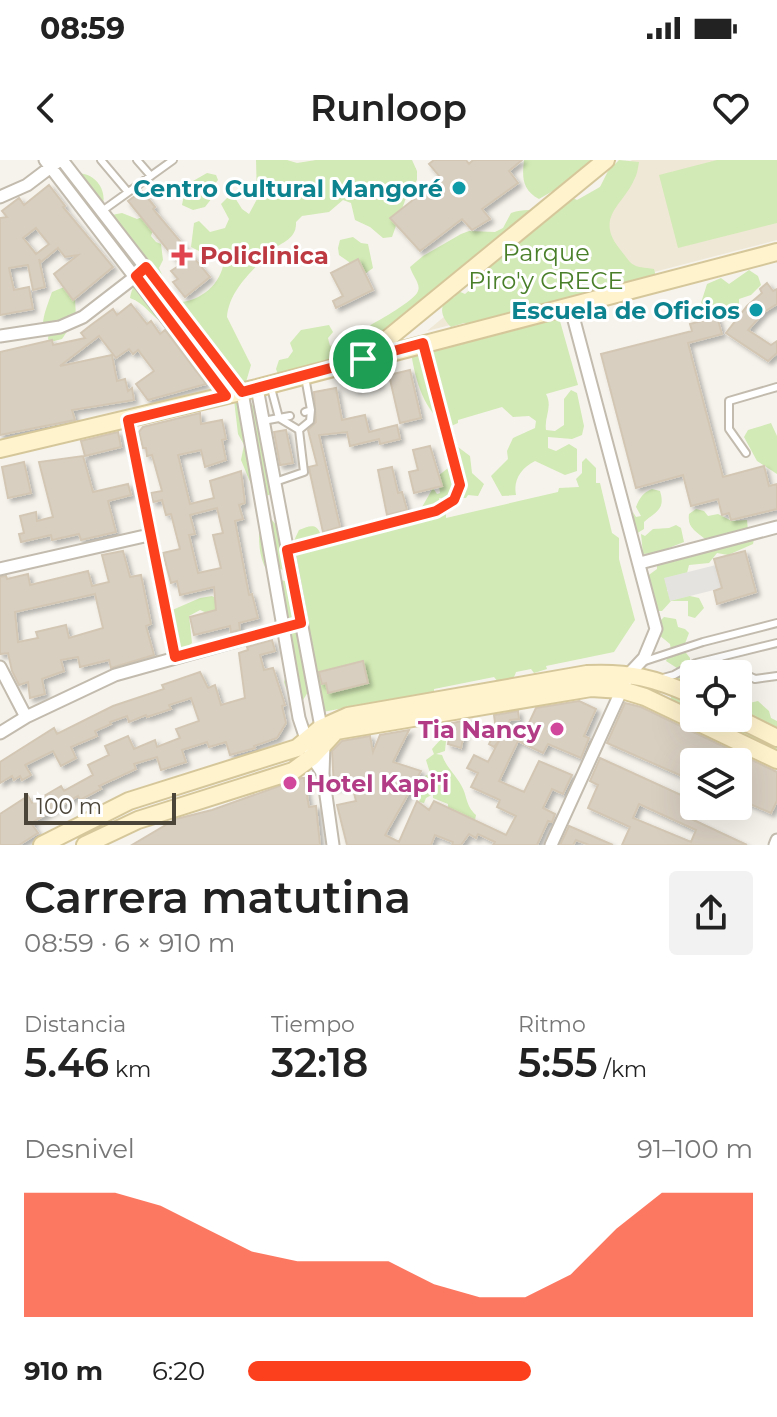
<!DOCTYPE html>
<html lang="es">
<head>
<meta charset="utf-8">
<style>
	body { margin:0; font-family:Montserrat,sans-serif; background:#f2f2f2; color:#222; height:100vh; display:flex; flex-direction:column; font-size:30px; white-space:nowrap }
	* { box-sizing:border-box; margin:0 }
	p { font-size:26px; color:#767676 }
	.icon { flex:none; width:44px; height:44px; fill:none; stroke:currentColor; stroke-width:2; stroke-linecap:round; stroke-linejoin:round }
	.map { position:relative; height:685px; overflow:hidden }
	.drawer { display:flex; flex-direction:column; background:#fff; flex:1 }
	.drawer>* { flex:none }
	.controls { position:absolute; left:680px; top:500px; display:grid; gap:16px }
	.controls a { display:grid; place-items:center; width:72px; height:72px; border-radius:8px; background:#fff; box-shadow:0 8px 32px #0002; font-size:40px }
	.scale { position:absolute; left:24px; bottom:20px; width:152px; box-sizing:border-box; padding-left:8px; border:4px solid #4b4439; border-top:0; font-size:22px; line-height:28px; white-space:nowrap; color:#4b4439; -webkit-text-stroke:6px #fff; paint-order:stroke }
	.pin { position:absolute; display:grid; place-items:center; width:68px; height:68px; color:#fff; margin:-34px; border:4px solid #fff; border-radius:50%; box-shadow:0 2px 8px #0007 }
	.round { display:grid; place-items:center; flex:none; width:84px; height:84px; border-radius:8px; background:#f2f2f2 }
	.head { display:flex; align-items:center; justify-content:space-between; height:136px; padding:0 24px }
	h1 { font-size:44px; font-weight:600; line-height:60px }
	.metrics { display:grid; grid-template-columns:repeat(3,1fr); gap:12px; height:136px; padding:8px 24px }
	.metrics div { display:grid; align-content:center }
	.metrics b { font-size:40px; font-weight:600 }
	.metrics small { font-size:22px; font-weight:400 }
	.metrics p { font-size:22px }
	.chart { height:224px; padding:16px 24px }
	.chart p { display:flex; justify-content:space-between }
	.chart svg { width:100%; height:144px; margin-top:8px; fill:#fc3f1d; opacity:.7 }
	ul { padding:0 24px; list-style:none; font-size:26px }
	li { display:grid; grid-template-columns:128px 96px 1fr; align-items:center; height:60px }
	li i { height:20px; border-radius:10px; background:#fc3f1d }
	.status { display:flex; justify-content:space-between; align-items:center; height:56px; padding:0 40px; background:#fff; direction:ltr }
	.status svg { height:22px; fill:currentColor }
	header { display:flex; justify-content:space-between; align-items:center; height:104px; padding:0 24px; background:#fff; font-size:36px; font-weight:600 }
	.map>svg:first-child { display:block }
	.education { fill:#efe8d6 }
	.green { fill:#d2eab5 }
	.parking { fill:#e5e3e0 }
	.building { fill:#d8cfc1; stroke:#d3c7b4; stroke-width:2; fill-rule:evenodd; filter:url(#shadow) }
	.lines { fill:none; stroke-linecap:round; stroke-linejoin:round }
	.lane-casing { stroke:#c2bbae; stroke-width:10 }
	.street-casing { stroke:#c2bbae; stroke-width:15 }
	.secondary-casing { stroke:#d6c79b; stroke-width:20 }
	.lane { stroke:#fff; stroke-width:6 }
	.street { stroke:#fff; stroke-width:11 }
	.secondary { stroke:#fff3cd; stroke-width:16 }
	.route-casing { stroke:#fff; stroke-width:16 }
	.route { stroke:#fc3f1d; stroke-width:10 }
	.culture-dot { fill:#0f9aa8; stroke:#fff; stroke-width:3 }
	.health-dot { fill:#e0444e; stroke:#fff; stroke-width:3 }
	.hotel-dot { fill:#d1479c; stroke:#fff; stroke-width:3 }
	.labels { text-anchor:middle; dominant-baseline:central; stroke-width:6; stroke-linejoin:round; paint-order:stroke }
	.culture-label { font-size:24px; font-weight:bold; fill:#0d838f; stroke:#fff; text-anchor:end }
	.park-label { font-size:24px; fill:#4a7f2a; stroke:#fff }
	.health-label { font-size:24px; font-weight:bold; fill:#be3a42; stroke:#fff; text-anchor:start }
	.hotel-label { font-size:24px; font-weight:bold; fill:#b23c85; stroke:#fff; text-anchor:end }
</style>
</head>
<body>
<div class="status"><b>08:59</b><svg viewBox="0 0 49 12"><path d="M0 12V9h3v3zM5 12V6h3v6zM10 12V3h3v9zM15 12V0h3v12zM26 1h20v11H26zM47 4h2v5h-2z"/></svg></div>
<header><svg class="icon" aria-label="back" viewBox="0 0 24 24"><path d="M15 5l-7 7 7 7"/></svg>Runloop<svg class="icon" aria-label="heart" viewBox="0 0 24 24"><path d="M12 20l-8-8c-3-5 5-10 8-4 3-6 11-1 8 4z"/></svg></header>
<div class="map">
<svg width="777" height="685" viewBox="0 0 777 685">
	<defs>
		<filter id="shadow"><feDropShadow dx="3.5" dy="3.5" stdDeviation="2" flood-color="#0004"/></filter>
	</defs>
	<rect width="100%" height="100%" fill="#f6f3ec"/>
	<!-- education -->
	<path class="education" d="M 632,0 L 777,0 L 777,80 L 427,171 Z"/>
	<!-- green -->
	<path class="green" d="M 256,0 L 287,0 L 297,3 L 316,0 L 412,0 L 417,11 L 417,20 L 407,35 L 392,77 L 383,78 L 370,67 L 355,60 L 351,43 L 343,40 L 329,52 L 302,56 L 296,62 C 297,81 279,82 268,94 C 251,112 229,131 227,157 L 251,205 L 246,222 C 234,229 223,231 210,227 L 203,207 L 165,164 C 151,157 145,143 130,138 C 132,122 152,104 124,98 L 64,25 C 73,0 112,19 102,48 L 107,56 L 122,53 L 137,59 L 148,55 L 154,67 L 151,76 L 156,82 L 161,84 L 163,100 L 159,108 L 169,130 L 182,142 C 205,139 224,120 224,97 L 207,95 L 191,87 L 194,63 L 199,61 L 210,72 L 225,68 L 229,59 L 221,44 L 232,33 L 242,49 L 249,54 L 257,39 Z
		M 524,0 L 598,0 C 579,15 560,27 539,39 C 522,30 522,17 524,0 Z
		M 619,0 L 639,2 C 638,8 637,15 634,20 C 623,45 595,57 619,88 C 634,107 630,106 654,109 L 656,117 L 482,164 L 464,163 L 451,167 C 439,155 438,142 455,137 L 456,130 L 465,134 L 480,121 L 476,114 L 389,175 L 372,180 L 344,198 L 279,217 L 276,209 L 279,200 L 288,198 L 293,191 L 290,183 L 301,170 L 329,165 L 333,172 L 328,178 L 330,186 C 345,179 414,144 418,131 C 421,124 412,115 410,107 L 423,96 L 461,74 L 469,71 L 495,72 L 503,68 L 511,53 C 527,48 535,50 550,54 L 561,48 L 571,37 L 577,40 L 600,27 L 608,11 Z
		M 717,0 L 777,0 L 777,63 L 678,88 L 659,15 Z
		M 207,13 L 216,15 L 218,20 L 210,30 L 212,38 L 205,47 L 193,50 L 182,45 L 186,25 Z
		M 353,77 L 361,83 L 368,84 L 373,108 L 362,116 L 354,113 L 349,102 L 339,95 L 338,88 L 340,80 Z
		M 749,110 L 758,116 L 761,125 L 751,135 L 739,139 L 739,145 C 725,159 713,158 701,143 L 707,124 L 721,118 L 729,124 Z
		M 64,127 L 75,138 L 76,158 L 62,179 L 50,182 L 48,179 L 49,171 L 43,164 C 43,155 49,141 52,132 Z
		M 558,154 L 578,225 L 546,234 C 553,247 544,257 546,270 L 555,271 L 564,265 L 564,239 L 571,230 L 577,233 L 584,266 L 582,275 L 572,279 L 548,277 L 548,288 L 556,291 L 569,284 L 577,289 L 577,311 L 565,315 L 535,301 C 521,308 513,320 516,335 L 502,336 L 491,316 L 508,299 L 507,291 L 513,278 L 535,268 L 536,261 L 529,256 L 513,257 L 502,247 L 458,260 L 458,263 L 449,267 C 424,253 415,219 411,192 Z
		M 248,237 L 262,262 L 259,270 L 261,278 L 267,284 L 274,333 L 266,336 L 253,329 L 241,300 L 244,285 L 238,274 L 234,240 Z
		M 771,263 L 777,276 L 777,314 L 757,301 L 744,277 L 748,270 Z
		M 458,287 L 470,296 L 472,313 L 484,324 L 478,336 L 468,335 L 466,338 L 459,338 L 453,331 L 445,339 L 439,338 L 440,345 L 446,351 L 446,358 L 558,332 L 559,328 L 579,327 L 576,319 L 582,313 L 582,302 L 586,298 L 596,308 L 596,323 L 600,323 L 612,373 L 619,378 L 619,399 L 635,460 L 614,492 L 546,506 L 547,509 L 534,513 L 531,509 L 516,512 C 513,522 508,522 499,523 L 494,517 L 434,529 L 434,534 L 386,544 L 380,541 L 323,552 L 316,530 L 308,532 L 303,540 L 290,540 L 284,522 L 291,499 L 280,420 L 290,422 L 290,413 L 276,407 L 270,414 C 258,401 259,381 259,363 L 272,360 L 292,385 L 299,370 C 307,367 316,362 320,373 L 317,388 L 390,371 L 389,367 L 381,362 C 389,356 403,357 413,353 L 415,349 L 422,347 L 433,328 L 437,334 L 440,333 L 438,316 L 448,308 L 450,293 Z
		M 652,329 L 660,331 C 666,350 655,352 644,362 L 644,369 L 636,374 L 633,352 L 636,357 L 641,356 L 636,347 C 640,337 643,333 652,329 Z
		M 696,349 L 704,351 L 708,356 L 718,354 L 732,361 L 747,360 L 748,371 L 705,379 C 696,371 687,368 689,354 Z
		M 676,365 L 681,368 L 684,382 L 656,393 L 643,394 L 641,374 L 645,376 L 653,369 L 669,368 Z
		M 755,375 L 753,384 L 728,395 L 717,393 L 709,403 L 689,405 L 686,417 L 667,425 L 667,431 L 699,438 L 704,448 L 695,458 L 688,456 L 688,441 L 671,441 L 662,451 L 657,451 L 652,427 L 647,423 L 646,417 L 657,409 L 657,402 Z
		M 212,436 L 223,442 L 212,455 L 200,450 L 189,456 L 192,483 L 184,490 L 176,488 L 173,474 L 177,467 L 168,457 L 170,451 L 200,438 Z
		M 664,457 L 676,459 L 678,467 L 685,469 L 689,473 L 683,489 L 690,498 L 690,503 L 680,510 L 666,501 L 671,490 L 670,484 L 659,475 L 659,462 Z
		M 695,508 L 699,514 L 694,514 L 694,558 L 738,558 L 738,544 L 744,548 L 749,543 L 758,541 L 769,551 L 771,558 L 777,561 L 777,605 L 767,606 L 703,572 L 697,575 L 683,566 L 686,563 L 672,544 L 670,531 L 681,523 L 677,518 L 679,514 L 688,514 Z
		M 442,578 L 446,581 L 445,591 L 436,594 L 442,595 C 446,607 455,614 461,625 C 468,637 465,645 476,655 L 475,660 L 466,663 L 448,654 L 448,644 L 433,638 L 433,634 L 426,638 L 424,643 L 419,642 L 421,634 L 427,628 L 434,633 L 435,625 L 427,626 L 425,616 L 430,613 L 426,600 L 434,594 L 432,589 Z"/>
	<!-- parking -->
	<path class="parking" d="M 716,405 L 722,428 L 670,441 L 664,418 Z"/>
	<!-- building -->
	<path class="building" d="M 434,0 L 466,0 L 469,4 L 473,0 L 522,0 L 509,11 L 518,23 L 482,49 L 490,59 L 472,70 L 462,59 L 420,91 L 390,58 L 441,18 L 429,4 Z
		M 49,25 L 65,46 L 63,47 L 113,107 L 73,140 L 54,114 L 78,95 L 65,97 L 58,88 L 41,102 L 39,99 L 45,127 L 33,130 L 28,105 L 9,108 L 14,130 L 29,127 L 33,149 L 0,155 L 0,58 L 7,57 L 2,51 L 19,38 L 24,45 ZM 36,68 L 49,84 L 36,94 L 23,78 Z
		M 142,31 L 155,47 L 153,49 L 210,117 L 185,137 L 173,122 L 178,119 L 171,111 L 180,105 L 128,41 Z
		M 358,99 L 373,130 L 336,148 L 333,141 L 343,136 L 331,113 Z
		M 767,123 L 773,131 L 777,129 L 777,144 L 764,152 L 748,170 L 771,185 L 777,181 L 777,193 L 768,201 L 726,173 L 747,146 L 762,133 L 760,129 Z
		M 131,144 L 147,164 L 151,161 L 160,174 L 165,170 L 206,224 L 148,240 L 136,224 L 154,211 L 138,190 L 133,194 L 129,189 L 116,198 L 99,176 L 60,206 L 112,195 L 117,221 L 125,219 L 128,231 L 132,228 L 134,240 L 72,250 L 75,260 L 0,275 L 0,192 L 52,180 L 53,185 L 85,178 L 81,173 L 91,165 L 113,149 L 117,155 Z
		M 717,157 L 722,174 L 688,183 L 723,317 L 764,306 L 769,326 L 777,324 L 777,349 L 731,360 L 729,353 L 722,355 L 718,339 L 691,346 L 683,315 L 636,328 L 601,194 L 692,171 L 690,164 Z
		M 376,210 L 379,224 L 355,229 L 352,217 Z
		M 410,210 L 421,258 L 400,263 L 389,215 Z
		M 336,228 L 342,260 L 365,255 L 369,272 L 397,265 L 400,279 L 380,284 L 379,279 L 350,286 L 347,272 L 319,275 L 340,367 L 323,372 L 310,313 L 309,307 L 317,305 L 308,270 L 316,262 L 314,232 Z
		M 200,253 L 201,264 L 222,260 L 226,279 L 222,280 L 226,300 L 205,307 L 201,290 L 178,295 L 190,344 L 214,338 L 210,321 L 241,311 L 245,343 L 239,345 L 243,359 L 235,361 L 249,435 L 252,434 L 258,458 L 239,463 L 240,470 L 231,472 L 230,466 L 194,475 L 190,457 L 216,450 L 214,427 L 180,435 L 177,421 L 171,423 L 163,393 L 180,389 L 171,354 L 166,355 L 162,340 L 153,342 L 151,333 L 162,331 L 152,295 L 147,296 L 146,288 L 143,288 L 139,272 L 143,267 ZM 217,348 L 223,373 L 213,375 L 221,408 L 198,413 L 189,375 L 195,374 L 190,355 Z
		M 286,270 L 293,303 L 280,305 L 274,272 Z
		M 118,272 L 121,287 L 85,296 L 81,281 Z
		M 430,286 L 442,326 L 414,333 L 409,312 L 418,310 L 413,290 Z
		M 83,296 L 93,332 L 128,324 L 131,335 L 108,341 L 116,372 L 81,380 L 79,374 L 52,380 L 51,375 L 21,382 L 19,374 L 24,373 L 20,356 L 36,352 L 37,361 L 53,357 L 39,302 Z
		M 24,302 L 31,333 L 8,338 L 2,307 Z
		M 392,307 L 398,333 L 402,332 L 407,350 L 387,355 L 378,310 Z
		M 123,391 L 130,417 L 141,415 L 151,464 L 146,466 L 154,495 L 111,508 L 109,500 L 80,507 L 78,497 L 61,500 L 64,511 L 42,519 L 45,534 L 30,538 L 28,522 L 19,525 L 12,511 L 8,493 L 0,494 L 0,417 L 6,416 L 7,419 L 28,414 L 30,425 L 88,411 L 92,426 L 109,422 L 102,395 ZM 95,434 L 103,468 L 69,478 L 66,465 L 36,472 L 38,478 L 18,482 L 15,452 Z
		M 745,391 L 756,432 L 717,444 L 714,431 L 722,428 L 714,399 Z
		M 272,480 L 275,491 L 260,495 L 264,510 L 273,508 L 285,545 L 282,546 L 286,563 L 277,578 L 254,586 L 255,588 L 230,595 L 226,582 L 209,587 L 207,582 L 182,590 L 186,602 L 161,610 L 157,597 L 134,604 L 136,609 L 99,626 L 101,629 L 80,640 L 78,636 L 31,663 L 38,673 L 19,685 L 0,685 L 0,654 L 28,636 L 32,643 L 61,626 L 64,631 L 93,615 L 88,605 L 109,595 L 105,586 L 128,576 L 134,589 L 155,580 L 157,587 L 180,578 L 176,569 L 199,561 L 191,538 L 169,545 L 171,549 L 147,557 L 146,555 L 129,562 L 127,556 L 110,562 L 111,564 L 95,571 L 97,576 L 71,587 L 76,598 L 61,606 L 53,591 L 25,605 L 31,615 L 22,620 L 20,616 L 14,620 L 12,616 L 0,623 L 0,602 L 54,568 L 57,574 L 113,546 L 164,529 L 162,525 L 200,512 L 208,528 L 215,525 L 221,545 L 245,538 L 239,493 L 248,490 L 247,487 Z
		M 363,501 L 368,523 L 328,533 L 326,523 L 322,524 L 319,512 Z
		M 579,541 L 596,549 L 584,576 L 589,578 L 581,598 L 548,584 L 543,593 L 520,582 L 536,548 Z
		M 625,543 L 641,547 L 777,612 L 777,641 L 771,653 L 738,639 L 738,602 L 714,602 L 701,596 L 698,602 L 694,602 L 691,620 L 607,583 Z
		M 518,551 L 519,559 L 510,560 L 504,570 L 519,579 L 499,621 L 524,632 L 539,601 L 572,615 L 563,634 L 552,629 L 543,648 L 555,654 L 552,662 L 548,661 L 537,685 L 493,685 L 495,682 L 478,674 L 476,678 L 469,674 L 461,685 L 452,685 L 453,682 L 435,675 L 431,685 L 347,685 L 337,645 L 356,641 L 352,625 L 334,627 L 332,591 L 342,581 L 370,576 L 373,592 L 380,575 L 409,570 L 393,602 L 421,611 L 385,675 L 399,682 L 417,641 L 429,650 L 434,641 L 506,675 L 516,656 L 497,647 L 500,640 L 471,627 L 478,613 L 467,608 L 474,595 L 488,602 L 499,581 L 494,587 L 489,584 L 496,570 L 494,555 Z
		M 467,560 L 461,588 L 448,584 L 452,563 Z
		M 600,598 L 683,636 L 686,631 L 694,635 L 685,656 L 747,685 L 622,685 L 630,667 L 588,648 L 598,625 L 590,621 ZM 639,644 L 696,670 L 691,682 L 633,658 Z
		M 302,618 L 304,618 L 309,647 L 316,646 L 320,685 L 132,685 L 176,659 L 212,650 Z
		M 569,666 L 613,685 L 589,685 L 576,680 L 573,685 L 560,685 Z"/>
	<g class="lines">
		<!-- lane casing -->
		<g class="lane-casing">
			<path id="lane" d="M 101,0 L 128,32
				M 137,0 L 151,16
				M 102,51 L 173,0
				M 305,217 L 311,250 L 305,252
				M 271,228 L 279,258 L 290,256
				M 263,261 L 279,258 L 299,270 L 304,312 L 275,322
				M 299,270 L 310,261 L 311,250
				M 746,293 L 729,269 L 729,241 L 777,227
				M 714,499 L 755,519 L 777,516
				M 642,502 L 703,482 L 777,463
				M 663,518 L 674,515 L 696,503 L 777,483"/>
		</g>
		<!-- street casing -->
		<g class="street-casing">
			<path id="street" d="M 45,0 L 226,236
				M 62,0 L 242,232 L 299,558 L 312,597 L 323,614
				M 0,37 L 27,25 L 56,3
				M 0,176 L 60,167 L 83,157 L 140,113
				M 257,228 L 324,583 L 323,614 L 333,685
				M 128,260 L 175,497
				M 287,390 L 436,351 L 454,340 L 460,325 L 423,183
				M 640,403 L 777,367
				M 0,409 L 149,375
				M 0,507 L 26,557
				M 0,573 L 26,557 L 115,515 L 301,463
				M 551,685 L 629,514 L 644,498 L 656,469 L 570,145
				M 775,685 L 777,680"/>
		</g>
		<!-- secondary casing -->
		<g class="secondary-casing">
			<path id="secondary" d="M 369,194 L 606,0
				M 0,289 L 257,228 L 777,92
				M 737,558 L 777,578
				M 42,685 L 129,641 L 297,588 L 321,568 L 348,556 L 587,514 C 629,512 656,518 694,536
				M 85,685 L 138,660 L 293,611 L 312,597 L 336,571 L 591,528 L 622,530 L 645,537 L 777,600"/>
		</g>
		<!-- lane -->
		<use href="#lane" class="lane"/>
		<!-- street -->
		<use href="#street" class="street"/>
		<!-- secondary -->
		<use href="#secondary" class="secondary"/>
	</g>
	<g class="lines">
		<!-- route casing -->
		<g class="route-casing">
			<path id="route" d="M 146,107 L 242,232 L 423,183 L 460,325 L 454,340 L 436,351 L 287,390 L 301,463 L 175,497 L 128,260 L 226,236 L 136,116 Z"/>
		</g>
		<!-- route -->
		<use href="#route" class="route"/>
	</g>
	<!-- markers -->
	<g class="culture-dot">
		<circle cx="459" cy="28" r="8"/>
		<circle cx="756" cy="150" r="8"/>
	</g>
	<path class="health-dot" d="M178 83h8v8h8v8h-8v8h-8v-8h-8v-8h8z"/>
	<g class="hotel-dot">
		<circle cx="557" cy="569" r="8"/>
		<circle cx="290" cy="623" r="8"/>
	</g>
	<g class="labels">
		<!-- culture labels -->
		<g class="culture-label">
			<text x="443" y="28">Centro Cultural Mangoré</text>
			<text x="740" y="150">Escuela de Oficios</text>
		</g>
		<!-- park labels -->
		<g class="park-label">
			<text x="546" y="92">Parque<tspan x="546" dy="28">Piro'y CRECE</tspan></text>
		</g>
		<!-- health labels -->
		<g class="health-label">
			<text x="200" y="95">Policlinica</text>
		</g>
		<!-- hotel labels -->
		<g class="hotel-label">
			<text x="541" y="569">Tia Nancy</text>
			<text x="306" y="623" text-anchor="start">Hotel Kapi'i</text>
		</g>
	</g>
</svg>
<div class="controls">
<a><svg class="icon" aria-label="locate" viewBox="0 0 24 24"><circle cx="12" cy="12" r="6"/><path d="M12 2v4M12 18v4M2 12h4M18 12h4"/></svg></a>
<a><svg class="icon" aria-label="layers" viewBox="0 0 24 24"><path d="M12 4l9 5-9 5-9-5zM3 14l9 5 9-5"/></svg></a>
</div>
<div class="scale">100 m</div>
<div class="pin" style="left:363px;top:199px;background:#1e9e55"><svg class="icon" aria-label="arrive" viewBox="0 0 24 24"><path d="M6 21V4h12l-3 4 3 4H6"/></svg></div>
</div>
<section class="drawer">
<div class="head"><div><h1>Carrera matutina</h1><p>08:59 · 6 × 910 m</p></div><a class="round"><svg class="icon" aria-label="share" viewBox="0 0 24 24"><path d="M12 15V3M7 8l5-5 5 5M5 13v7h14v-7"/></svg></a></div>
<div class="metrics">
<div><p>Distancia</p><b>5.46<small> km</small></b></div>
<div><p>Tiempo</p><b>32:18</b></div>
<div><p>Ritmo</p><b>5:55<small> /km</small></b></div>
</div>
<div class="chart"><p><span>Desnivel</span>91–100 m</p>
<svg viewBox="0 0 160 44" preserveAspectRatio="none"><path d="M0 44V6L10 6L20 6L30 10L40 17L50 24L60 27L70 27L80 27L90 34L100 38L110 38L120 31L130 17L140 6L150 6L160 6V44z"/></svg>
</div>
<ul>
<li><b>910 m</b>6:20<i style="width:56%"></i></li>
</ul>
</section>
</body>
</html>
